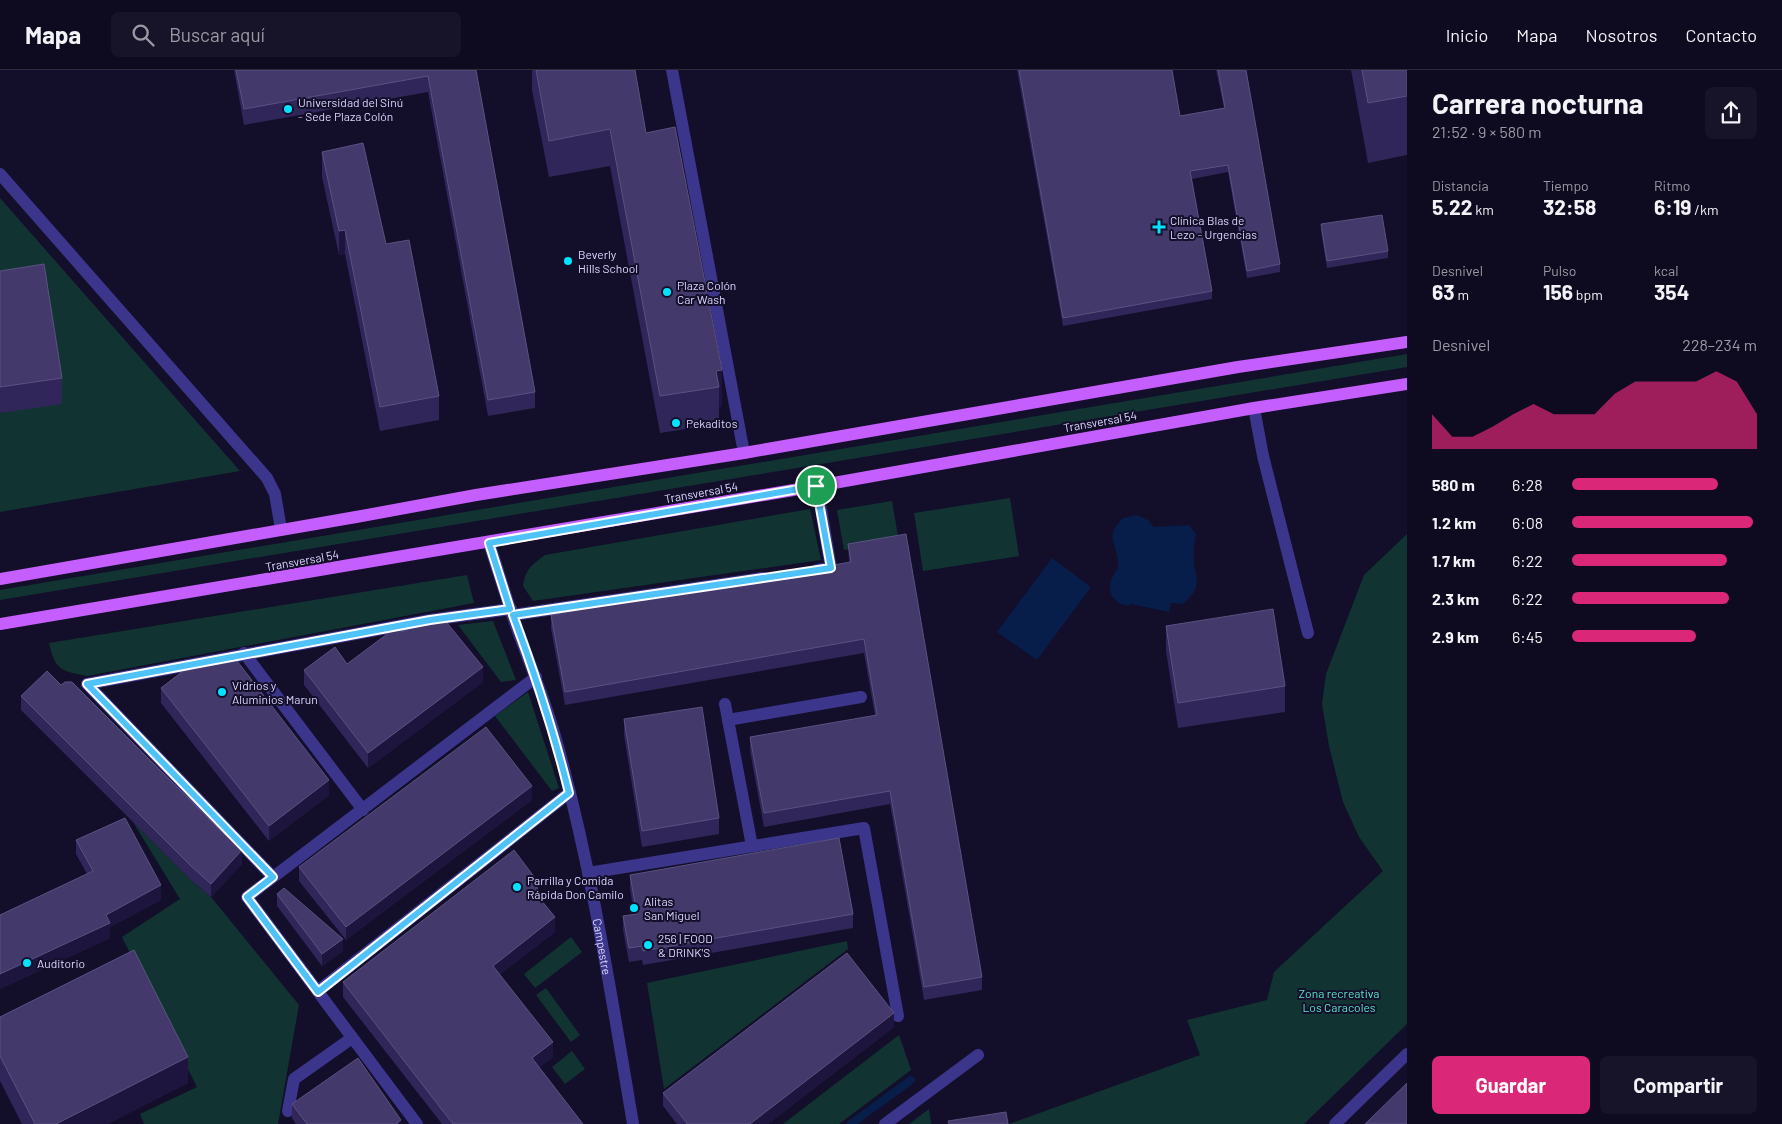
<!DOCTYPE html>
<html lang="es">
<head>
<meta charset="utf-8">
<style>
	body { margin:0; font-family:Barlow,sans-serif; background:#171328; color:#f1f3f6; height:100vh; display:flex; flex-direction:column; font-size:19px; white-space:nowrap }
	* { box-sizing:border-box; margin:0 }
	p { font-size:16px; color:#9b9aa4 }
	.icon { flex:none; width:28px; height:28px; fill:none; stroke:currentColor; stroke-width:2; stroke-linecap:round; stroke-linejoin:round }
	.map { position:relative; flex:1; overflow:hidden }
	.drawer { display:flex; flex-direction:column; background:#0e0a1f; width:375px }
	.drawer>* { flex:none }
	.pin { position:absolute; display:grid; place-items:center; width:42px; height:42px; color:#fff; margin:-21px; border:2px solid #fff; border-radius:50%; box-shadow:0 1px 5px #0007 }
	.round { display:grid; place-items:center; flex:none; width:52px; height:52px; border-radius:8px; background:#171328 }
	.summary { display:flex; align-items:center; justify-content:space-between; height:85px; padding:0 25px }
	h1 { font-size:28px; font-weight:700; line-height:38px }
	.metrics { display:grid; grid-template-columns:repeat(3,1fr); gap:8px; height:85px; padding:5px 25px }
	.metrics div { display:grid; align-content:center }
	.metrics b { font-size:21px; font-weight:700 }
	.metrics small { font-size:14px; font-weight:400 }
	.metrics p { font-size:14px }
	.chart { height:140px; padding:10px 25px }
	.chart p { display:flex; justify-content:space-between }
	.chart svg { width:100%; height:90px; margin-top:5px; fill:#db2777; opacity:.7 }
	.button { display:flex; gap:10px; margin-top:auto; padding:10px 25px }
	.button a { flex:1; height:58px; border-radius:8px; background:#db2777; color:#fff; font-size:20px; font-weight:700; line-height:58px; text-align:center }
	.button a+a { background:#171328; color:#f1f3f6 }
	ul { padding:0 25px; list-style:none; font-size:16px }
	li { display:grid; grid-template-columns:80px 60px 1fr; align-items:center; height:38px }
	li i { height:12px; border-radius:6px; background:#db2777 }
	header { display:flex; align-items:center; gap:30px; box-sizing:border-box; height:70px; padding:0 25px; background:#0e0a1f; border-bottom:1px solid #2e2b3d }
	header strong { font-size:24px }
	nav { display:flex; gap:28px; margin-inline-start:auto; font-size:18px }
	.search { width:350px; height:45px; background:#171328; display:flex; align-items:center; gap:12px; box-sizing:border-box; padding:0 18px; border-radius:8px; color:#9b9aa4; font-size:19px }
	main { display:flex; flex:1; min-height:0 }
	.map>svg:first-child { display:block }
	.green { fill:#113433 }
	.water { fill:#071e4a }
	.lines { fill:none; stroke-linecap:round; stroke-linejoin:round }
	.stream { stroke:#071e4a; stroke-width:8 }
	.minor { stroke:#3b368b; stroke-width:12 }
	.major { stroke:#c55eff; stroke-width:12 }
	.wall { fill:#312659 }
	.shaded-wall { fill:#1d153e }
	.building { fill:#43396a; stroke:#5b5282 }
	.route-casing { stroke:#fff; stroke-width:10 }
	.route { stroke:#4fc3f7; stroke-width:6 }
	.poi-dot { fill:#03e2ff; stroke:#130e29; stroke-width:2 }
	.labels { text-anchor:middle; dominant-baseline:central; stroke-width:4; stroke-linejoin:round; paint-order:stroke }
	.poi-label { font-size:12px; fill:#dcd7ff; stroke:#130e29; text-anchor:start }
	.street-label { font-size:12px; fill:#dcd7ff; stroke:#130e29 }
	.park-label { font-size:12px; fill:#59e8c7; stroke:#130e29 }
</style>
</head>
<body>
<header>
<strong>Mapa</strong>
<div class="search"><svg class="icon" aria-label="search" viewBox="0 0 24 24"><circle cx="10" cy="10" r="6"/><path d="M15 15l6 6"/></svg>Buscar aquí</div>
<nav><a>Inicio</a><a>Mapa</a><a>Nosotros</a><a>Contacto</a></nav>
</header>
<main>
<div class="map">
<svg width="1407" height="1054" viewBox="0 0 1407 1054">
	<rect width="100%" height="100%" fill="#130e29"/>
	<!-- green -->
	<path class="green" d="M 0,128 L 240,401 L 0,442 Z
		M 1407,284 L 1407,297 L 0,530 L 0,520 Z
		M 1010,428 L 1019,486 L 923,501 L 914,443 Z
		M 892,431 L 899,472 L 844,480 L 837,440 Z
		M 810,439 L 821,490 L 533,531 L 523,516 C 526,498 531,496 545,485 Z
		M 1407,464 L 1407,954 L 1304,1054 L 1009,1054 L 1200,985 L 1187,950 L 1267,930 L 1274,902 L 1383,801 L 1359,767 L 1343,732 L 1329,676 L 1322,634 L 1326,604 L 1364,505 Z
		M 467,505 L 474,533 L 87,606 C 61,601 55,600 49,573 Z
		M 493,551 L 516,610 L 501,612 L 458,555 Z
		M 528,622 L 559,718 L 552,721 L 495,646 Z
		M 133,752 L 192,811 L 211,827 L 299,935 L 278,1054 L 144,1054 L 140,1044 L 197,1017 L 122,867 L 180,829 Z
		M 571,867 L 582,882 L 535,918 L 524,904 Z
		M 847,871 L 848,879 L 664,1019 L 647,913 Z
		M 546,918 L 580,965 L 571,972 L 536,925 Z
		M 899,965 L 911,1000 L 839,1054 L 783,1054 Z
		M 572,981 L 585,999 L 565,1014 L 552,997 Z
		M 929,1039 L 931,1054 L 909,1054 Z"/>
	<!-- water -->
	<path class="water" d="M 1137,445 L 1148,450 L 1154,457 L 1189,455 L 1196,464 C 1194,474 1193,482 1194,492 C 1197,513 1201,518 1183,534 L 1171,533 L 1169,542 L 1131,534 L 1127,536 C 1106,530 1106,514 1118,498 C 1118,493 1118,487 1116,481 C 1111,464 1110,462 1123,448 Z
		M 1052,488 L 1091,517 L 1037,590 L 997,562 Z"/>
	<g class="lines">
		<!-- stream -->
		<path class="stream" d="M 851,1054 L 911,1010"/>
		<!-- minor -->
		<g class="minor">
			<path d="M 672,0 L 744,383"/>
			<path d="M 0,104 L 267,408 L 275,424 L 281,459"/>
			<path d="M 1254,338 L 1263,386 L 1308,563"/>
			<path d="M 817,416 L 831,498 L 817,500"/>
			<path id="s1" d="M 489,473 C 497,497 504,521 512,544 C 526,585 543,624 555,666 C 591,793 611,924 633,1054"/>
			<path d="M 513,545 L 763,508"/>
			<path d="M 244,583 L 363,740"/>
			<path d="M 87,614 L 430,550 L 511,539"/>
			<path d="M 87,614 L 273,807"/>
			<path d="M 725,634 L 752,776"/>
			<path d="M 728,650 L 861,627"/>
			<path d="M 588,803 L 864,758 L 898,946"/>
			<path d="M 318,921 L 569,723"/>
			<path d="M 288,1041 L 294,1009 L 352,968"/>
			<path d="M 417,1054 L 247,827 L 536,607"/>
			<path d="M 885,1054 L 978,985"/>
			<path d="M 1335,1054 L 1407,984"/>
		</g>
		<!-- major -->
		<path class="major" d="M 0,509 L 356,447 L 476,425 L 744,383 L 1238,297 L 1407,272
			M 0,554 L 817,416 L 1254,338 L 1407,314"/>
	</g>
	<!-- wall -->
	<path class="wall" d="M 234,0 L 476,0 L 535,322 L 535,338 L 488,346 L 428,22 L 244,55 Z
		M 532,0 L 635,0 L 646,63 L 722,300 L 722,337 L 719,337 L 719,354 L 660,363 L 610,96 L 549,107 L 532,20 Z
		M 1017,0 L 1172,0 L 1180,46 L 1224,38 L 1216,0 L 1246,0 L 1280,194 L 1280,202 L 1247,208 L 1228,102 L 1192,109 L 1212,221 L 1212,229 L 1063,256 Z
		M 1351,0 L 1407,0 L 1407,85 L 1368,93 Z
		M 322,82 L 439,326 L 439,350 L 380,361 L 345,184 L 339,185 L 322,107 Z
		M 1321,154 L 1388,181 L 1388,188 L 1327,198 L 1321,161 Z
		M 0,201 L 62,308 L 62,334 L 0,343 Z
		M 848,474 L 982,907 L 982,920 L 924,930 L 890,734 L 764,757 L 750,681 L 750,667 L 875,646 L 864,583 L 565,635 L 551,559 L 551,545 L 849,492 Z
		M 424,554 L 483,612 L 368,698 L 304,615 L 304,600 L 347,594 L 403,562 Z
		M 1166,556 L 1285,616 L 1285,642 L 1178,658 L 1166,581 Z
		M 161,618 L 329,725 L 269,771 L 161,633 Z
		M 21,626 L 242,794 L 211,827 L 192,811 L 21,640 Z
		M 624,649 L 719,748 L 719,764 L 642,777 L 624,665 Z
		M 532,730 L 346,870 L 299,811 L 299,797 Z
		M 76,770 L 161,830 L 110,857 L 110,868 L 0,919 L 0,845 L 87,804 L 76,784 Z
		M 630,805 L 853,844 L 853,858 L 643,895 L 642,890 L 629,892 L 623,860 L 623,846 L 634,844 L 630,819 Z
		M 538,821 L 555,862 L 500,904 L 553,987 L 539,997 L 583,1054 L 442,1054 L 343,927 L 343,912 Z
		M 277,824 L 343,881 L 322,896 L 277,836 Z
		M 0,947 L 188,1013 L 107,1054 L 22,1054 L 0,1011 Z
		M 894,957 L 768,1054 L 677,1054 L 663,1036 L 663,1023 Z
		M 292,1034 L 401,1054 L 296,1054 L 292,1048 Z"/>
	<!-- shaded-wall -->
	<path class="shaded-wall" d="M 345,160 L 345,184 L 339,185 L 339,161 Z
		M 722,300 L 722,337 L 719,337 L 719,317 L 716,301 Z
		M 483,597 L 483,612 L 368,698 L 368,683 Z
		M 329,710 L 329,725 L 269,771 L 269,756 Z
		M 532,716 L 532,730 L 346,870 L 346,857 Z
		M 242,780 L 242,794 L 211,827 L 211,814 Z
		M 538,812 L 538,826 L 536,814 Z
		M 161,815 L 161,830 L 110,857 L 110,868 L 0,919 L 0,904 L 106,845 Z
		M 555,847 L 555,862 L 493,910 L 493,896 Z
		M 343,869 L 343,881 L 322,896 L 322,884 Z
		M 894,943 L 894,957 L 768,1054 L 750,1054 Z
		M 553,972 L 553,987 L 532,1003 L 532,988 Z
		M 188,987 L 188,1013 L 107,1054 L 56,1054 Z
		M 401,1050 L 401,1054 L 397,1054 L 397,1053 Z"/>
	<!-- building -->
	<path class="building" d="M 236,0 L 476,0 L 535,322 L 488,330 L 428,6 L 244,39 Z
		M 536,0 L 635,0 L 646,63 L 675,57 L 722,300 L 716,301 L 719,317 L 660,326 L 610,59 L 549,71 Z
		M 1019,0 L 1172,0 L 1180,46 L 1225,38 L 1218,0 L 1246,0 L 1280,194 L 1247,201 L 1228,95 L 1190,101 L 1212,221 L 1063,248 Z
		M 1362,0 L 1407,0 L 1407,26 L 1368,33 Z
		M 363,73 L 386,174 L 409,170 L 439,326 L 380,337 L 345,160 L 339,161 L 322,82 Z
		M 1382,145 L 1388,181 L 1327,191 L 1321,154 Z
		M 44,194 L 62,308 L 0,317 L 0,201 Z
		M 906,464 L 982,907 L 924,917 L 890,721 L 764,743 L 750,667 L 877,645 L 864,569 L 565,622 L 551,545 L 851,492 L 848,474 Z
		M 1273,539 L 1285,616 L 1178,633 L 1166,556 Z
		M 434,548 L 443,548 L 483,597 L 368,683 L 304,600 L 335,577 L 347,594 L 398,556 L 403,562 L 420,550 L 424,554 Z
		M 234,587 L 329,710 L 269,756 L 161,618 L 191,595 Z
		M 47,601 L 61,615 L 65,612 L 72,612 L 224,764 L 242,780 L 211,814 L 192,797 L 21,626 Z
		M 702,637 L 719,748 L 642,761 L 624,649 Z
		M 486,657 L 532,716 L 346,857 L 299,797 Z
		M 125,748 L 161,815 L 106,845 L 110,853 L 0,904 L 0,845 L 93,801 L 76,770 Z
		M 839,768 L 853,844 L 643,881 L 642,876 L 629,878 L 623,846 L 637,844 L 630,805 Z
		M 514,780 L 538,812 L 536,814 L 541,830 L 555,847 L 493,896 L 553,972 L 532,988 L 583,1054 L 453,1054 L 343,912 Z
		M 284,818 L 343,869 L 322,884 L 277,824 Z
		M 134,880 L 188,987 L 56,1054 L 35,1054 L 0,986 L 0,947 Z
		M 847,883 L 894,943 L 750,1054 L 686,1054 L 687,1053 L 663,1023 Z
		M 358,988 L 401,1050 L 397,1053 L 398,1054 L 307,1054 L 292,1034 Z
		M 1407,1013 L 1407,1054 L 1365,1054 Z
		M 1006,1042 L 1008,1054 L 949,1054 L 948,1051 Z"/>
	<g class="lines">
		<!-- route casing -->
		<g class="route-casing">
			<path id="route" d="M 816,416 L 831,498 L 513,545 C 535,604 554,662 569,723 L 318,922 L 247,827 L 273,807 L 87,614 L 430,550 L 510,539 L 489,473 Z"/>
		</g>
		<!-- route -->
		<use href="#route" class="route"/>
	</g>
	<!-- markers -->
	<g class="poi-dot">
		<circle cx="288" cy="39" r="5"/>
		<path d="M1156.5 149.5h5v5h5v5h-5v5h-5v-5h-5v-5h5z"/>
		<circle cx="568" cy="191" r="5"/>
		<circle cx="667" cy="222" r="5"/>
		<circle cx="676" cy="353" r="5"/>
		<circle cx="222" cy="622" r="5"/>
		<circle cx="517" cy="817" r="5"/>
		<circle cx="634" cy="838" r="5"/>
		<circle cx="648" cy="875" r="5"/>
		<circle cx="27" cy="893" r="5"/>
	</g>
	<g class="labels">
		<!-- poi labels -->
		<g class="poi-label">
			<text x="298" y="32">Universidad del Sinú<tspan x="298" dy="14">- Sede Plaza Colón</tspan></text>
			<text x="1170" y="150">Clínica Blas de<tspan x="1170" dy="14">Lezo - Urgencias</tspan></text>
			<text x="578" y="184">Beverly<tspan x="578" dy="14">Hills School</tspan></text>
			<text x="677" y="215">Plaza Colón<tspan x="677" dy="14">Car Wash</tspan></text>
			<text x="686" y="353">Pekaditos</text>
			<text x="232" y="615">Vidrios y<tspan x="232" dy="14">Aluminios Marun</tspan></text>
			<text x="527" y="810">Parrilla y Comida<tspan x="527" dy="14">Rápida Don Camilo</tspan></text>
			<text x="644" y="831">Alitas<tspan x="644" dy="14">San Miguel</tspan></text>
			<text x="658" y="868">256 | FOOD<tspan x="658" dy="14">&amp; DRINK'S</tspan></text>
			<text x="37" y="893">Auditorio</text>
		</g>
		<!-- street labels -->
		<g class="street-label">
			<text transform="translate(1100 351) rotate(-10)">Transversal 54</text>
			<text transform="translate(701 422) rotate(-10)">Transversal 54</text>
			<text transform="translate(302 490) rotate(-10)">Transversal 54</text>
			<text stroke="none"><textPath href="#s1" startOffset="420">Campestre</textPath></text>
		</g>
		<!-- park labels -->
		<g class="park-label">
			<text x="1339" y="923">Zona recreativa<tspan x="1339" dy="14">Los Caracoles</tspan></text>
		</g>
	</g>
</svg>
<div class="pin" style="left:816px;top:416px;background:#1e9e55"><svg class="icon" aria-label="arrive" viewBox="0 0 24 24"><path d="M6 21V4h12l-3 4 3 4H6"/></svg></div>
</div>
<section class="drawer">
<div class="summary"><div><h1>Carrera nocturna</h1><p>21:52 · 9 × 580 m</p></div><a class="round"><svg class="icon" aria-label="share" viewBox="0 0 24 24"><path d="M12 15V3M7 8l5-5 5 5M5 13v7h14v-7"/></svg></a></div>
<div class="metrics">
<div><p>Distancia</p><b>5.22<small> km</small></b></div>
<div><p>Tiempo</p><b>32:58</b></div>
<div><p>Ritmo</p><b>6:19<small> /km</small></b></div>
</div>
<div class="metrics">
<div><p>Desnivel</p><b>63<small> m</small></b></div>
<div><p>Pulso</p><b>156<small> bpm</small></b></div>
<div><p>kcal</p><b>354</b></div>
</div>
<div class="chart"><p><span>Desnivel</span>228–234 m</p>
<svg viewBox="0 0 160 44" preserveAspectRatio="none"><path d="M0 44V27L10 38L20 38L30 33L40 27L50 22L60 27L70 27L80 27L90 17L100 11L110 11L120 11L130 11L140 6L150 11L160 27V44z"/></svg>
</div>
<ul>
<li><b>580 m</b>6:28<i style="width:79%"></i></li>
<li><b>1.2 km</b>6:08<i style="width:98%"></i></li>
<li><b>1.7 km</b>6:22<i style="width:84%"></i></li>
<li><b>2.3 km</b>6:22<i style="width:85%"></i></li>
<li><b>2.9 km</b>6:45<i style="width:67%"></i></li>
</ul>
<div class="button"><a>Guardar</a><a>Compartir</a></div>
</section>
</main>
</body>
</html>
